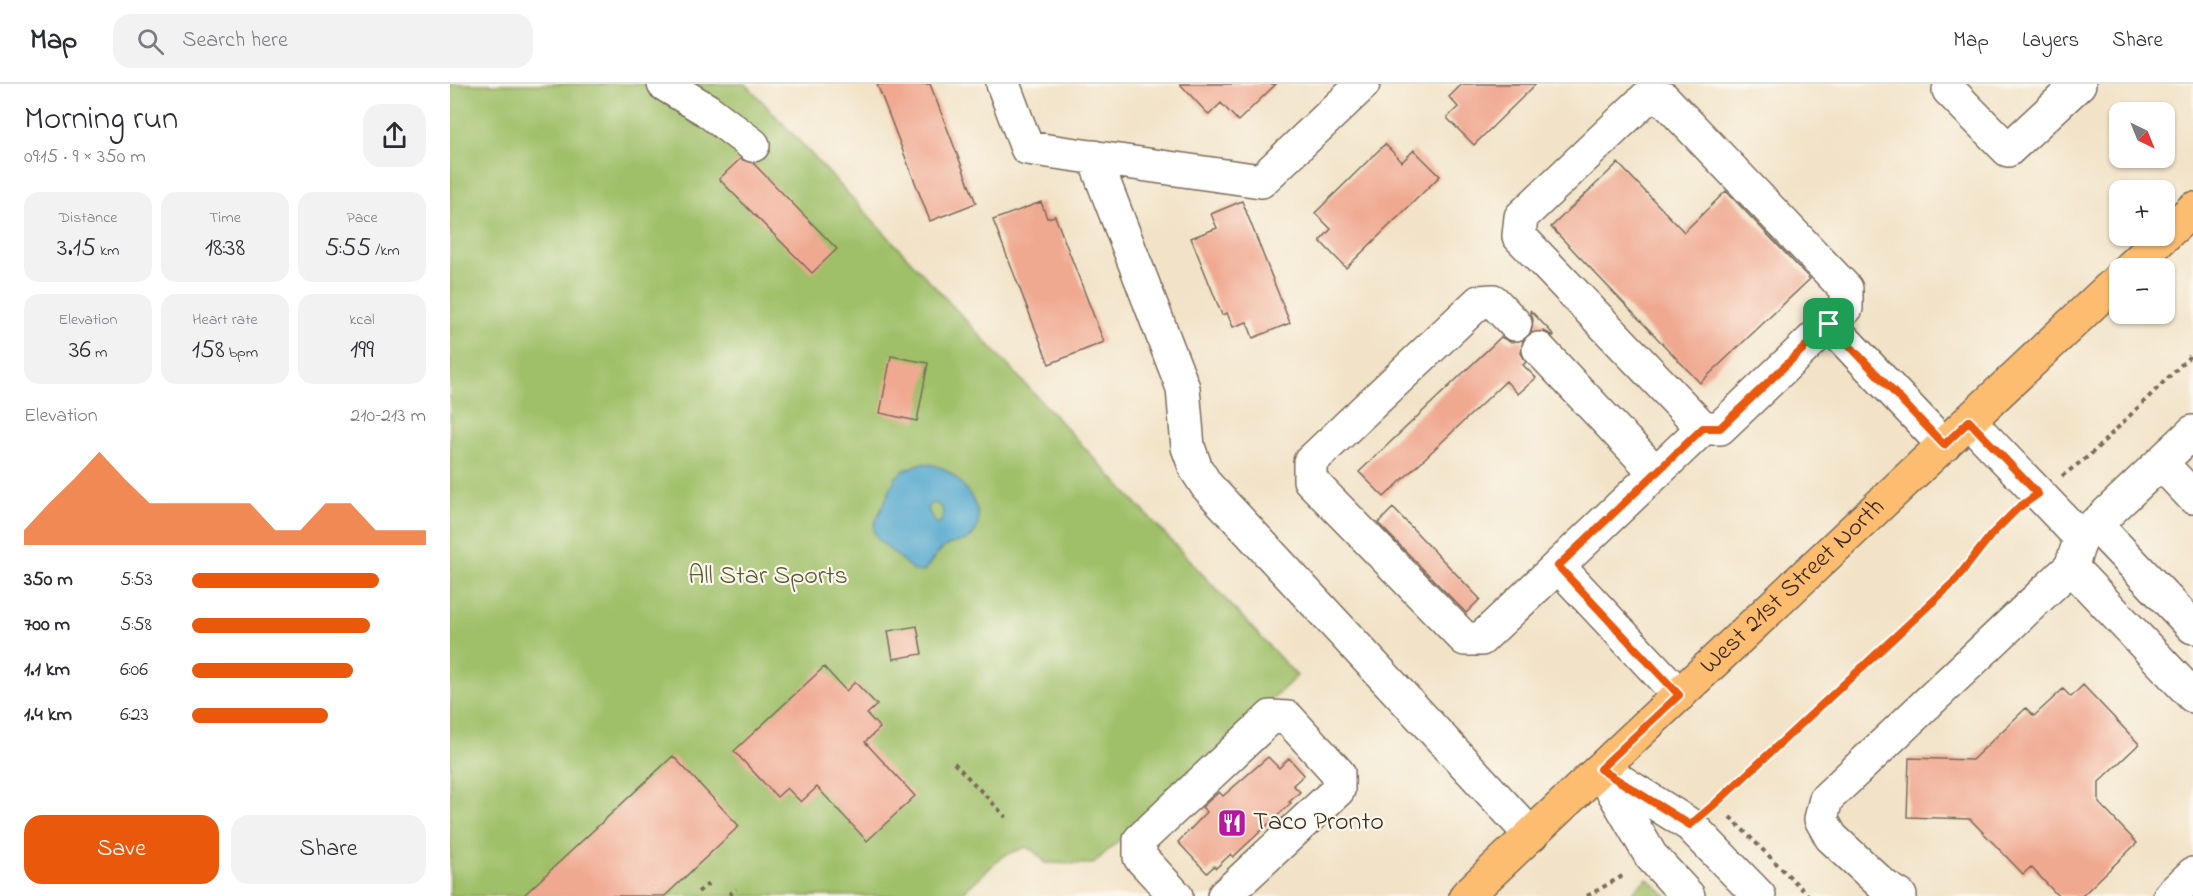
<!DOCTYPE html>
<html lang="en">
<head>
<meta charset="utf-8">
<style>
	body { margin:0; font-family:"Indie Flower",sans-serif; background:#f2f2f3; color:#2b2b33; height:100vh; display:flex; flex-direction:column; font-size:22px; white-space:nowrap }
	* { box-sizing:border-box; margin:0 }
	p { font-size:20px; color:#7c7c81 }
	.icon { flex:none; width:33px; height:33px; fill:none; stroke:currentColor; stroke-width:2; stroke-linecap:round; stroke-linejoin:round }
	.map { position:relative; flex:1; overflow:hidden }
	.panel { display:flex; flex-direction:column; background:#fff; width:450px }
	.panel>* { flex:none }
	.needle { width:39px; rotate:137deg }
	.tools { position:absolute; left:1659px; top:18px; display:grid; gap:12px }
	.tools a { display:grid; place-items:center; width:66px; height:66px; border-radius:12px; background:#fff; box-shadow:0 2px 4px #0004; font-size:30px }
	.pin { position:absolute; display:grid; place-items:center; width:51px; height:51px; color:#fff; margin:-26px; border-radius:12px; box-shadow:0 3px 9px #0006 }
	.round { display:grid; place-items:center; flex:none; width:63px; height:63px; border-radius:18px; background:#f2f2f3 }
	.summary { display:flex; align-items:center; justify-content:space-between; height:102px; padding:0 24px }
	h1 { font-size:33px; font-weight:600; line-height:45px }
	.metrics { display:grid; grid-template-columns:repeat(3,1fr); gap:9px; height:102px; padding:6px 24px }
	.metrics div { display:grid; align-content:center; border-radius:15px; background:#f2f2f3; text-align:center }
	.metrics b { font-size:26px; font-weight:600 }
	.metrics small { font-size:16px; font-weight:400 }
	.metrics p { font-size:16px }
	.chart { height:168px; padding:12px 24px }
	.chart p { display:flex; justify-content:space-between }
	.chart svg { width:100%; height:108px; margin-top:6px; fill:#ea580c; opacity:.7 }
	.action { display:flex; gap:12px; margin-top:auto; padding:12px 24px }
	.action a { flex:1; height:69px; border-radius:18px; background:#ea580c; color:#fff; font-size:24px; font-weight:600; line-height:69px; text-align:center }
	.action a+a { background:#f2f2f3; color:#2b2b33 }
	ul { padding:0 24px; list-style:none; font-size:20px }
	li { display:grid; grid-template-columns:96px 72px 1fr; align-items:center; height:45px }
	li i { height:15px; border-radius:8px; background:#ea580c }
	header { display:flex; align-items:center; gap:36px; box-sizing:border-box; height:84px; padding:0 30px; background:#fff; border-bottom:2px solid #e1e1e2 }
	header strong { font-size:28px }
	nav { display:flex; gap:33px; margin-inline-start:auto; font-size:21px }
	.search { width:420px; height:54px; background:#f2f2f3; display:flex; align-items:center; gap:15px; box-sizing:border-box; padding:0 21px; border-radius:18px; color:#7c7c81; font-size:22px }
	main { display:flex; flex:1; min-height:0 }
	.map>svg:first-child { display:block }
	.green { fill:#9fbf67; stroke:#6d7442; stroke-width:1.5 }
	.water { fill:#52a8ce; stroke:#466976; stroke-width:1.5; fill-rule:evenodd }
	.building { fill:#f0a991 }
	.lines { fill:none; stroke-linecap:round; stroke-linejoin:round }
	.minor-casing { stroke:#7b6b5a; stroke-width:36 }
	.major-casing { stroke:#7b6b5a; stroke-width:36 }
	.path { stroke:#7b6b5a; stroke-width:4; stroke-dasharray:4.5 4.5; stroke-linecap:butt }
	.minor { stroke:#fff; stroke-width:33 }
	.major { stroke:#fcbd6f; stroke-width:33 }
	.route-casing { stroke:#fff; stroke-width:12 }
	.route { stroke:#ea580c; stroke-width:8 }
	.labels { text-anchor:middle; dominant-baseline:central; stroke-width:4.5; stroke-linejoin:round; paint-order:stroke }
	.park-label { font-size:26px; fill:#595734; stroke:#fbf7ec }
	.street-label { font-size:26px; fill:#3b2a1e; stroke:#fbf7ec }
	.poi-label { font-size:26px; fill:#3b2a1e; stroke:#fbf7ec; text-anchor:start }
</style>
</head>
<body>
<header>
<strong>Map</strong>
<div class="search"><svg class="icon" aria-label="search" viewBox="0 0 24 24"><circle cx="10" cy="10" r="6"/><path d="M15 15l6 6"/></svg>Search here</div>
<nav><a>Map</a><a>Layers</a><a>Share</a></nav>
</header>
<main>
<section class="panel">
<div class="summary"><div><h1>Morning run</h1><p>09:15 · 9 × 350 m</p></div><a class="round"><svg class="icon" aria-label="share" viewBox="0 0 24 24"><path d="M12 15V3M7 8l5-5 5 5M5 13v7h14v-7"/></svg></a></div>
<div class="metrics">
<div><p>Distance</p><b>3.15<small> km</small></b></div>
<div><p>Time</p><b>18:38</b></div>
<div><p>Pace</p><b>5:55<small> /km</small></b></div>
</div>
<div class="metrics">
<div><p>Elevation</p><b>36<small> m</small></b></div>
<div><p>Heart rate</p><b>158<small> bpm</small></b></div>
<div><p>kcal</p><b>199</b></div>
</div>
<div class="chart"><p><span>Elevation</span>210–213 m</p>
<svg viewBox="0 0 160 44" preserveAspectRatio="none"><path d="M0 44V38L10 27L20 17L30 6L40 17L50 27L60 27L70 27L80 27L90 27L100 38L110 38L120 27L130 27L140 38L150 38L160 38V44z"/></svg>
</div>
<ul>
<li><b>350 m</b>5:53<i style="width:80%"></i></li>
<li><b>700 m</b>5:58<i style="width:76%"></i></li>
<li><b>1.1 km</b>6:06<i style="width:69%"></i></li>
<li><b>1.4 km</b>6:23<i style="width:58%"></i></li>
</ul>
<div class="action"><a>Save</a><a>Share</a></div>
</section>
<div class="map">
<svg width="1743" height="812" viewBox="0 0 1743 812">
	<rect width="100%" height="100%" fill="#fbf7ec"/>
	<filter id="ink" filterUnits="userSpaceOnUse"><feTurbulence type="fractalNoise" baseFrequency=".0167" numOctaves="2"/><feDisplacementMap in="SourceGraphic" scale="12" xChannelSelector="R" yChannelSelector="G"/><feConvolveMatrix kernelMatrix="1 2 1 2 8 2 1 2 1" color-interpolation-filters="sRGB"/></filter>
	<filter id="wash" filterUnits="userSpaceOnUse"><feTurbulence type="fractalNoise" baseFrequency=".008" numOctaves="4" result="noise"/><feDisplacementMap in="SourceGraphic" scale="24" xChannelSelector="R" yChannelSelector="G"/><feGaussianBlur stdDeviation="1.35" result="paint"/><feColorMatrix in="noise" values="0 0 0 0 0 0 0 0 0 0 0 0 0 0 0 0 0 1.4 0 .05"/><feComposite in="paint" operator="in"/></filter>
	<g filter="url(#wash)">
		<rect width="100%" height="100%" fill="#f2e3c8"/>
		<!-- green -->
		<path class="green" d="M 0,0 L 296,0 L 847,592 L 643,780 L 596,779 L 583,766 L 576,763 L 553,772 L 509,812 L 0,812 Z
			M 1197,794 L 1217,812 L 1179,812 Z"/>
		<!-- water -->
		<path class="water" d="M 472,379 C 480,380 487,381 494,385 C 513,396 540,430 523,451 C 517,459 506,457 498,461 C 486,467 482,479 473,488 L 464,487 L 429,456 L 424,448 L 424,441 L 446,393 L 455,386 ZM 484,419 C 494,422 496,432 489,440 L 484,438 L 478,425 L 480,421 Z"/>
		<g id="blocks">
			<!-- building -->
			<path class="building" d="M 427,0 L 480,0 L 526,119 L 480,137 Z
				M 730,0 L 826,0 L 788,37 L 771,19 L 759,31 Z
				M 1012,0 L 1086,0 L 1024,61 L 997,34 L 1008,23 L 999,13 Z
				M 935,60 L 952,78 L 964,66 L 990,92 L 896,184 L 870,157 L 881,145 L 865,129 Z
				M 290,75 L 303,79 L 387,165 L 362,189 L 269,95 Z
				M 1168,79 L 1234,148 L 1276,107 L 1360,195 L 1250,299 L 1101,143 Z
				M 792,117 L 840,239 L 803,254 L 797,238 L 783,243 L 777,229 L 772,231 L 741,154 L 767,144 L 761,130 Z
				M 591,118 L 597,134 L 605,132 L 654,258 L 599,280 L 543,136 Z
				M 1080,226 L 1104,251 L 1103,252 L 1094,247 L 1081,249 L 1083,236 Z
				M 1051,253 L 1060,258 L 1073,256 L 1071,269 L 1076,278 L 1073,281 L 1086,294 L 1068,310 L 1056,297 L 934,413 L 909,388 Z
				M 441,272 L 478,279 L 467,337 L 430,329 Z
				M 943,424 L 1030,515 L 1016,529 L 928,439 Z
				M 467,542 L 472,570 L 443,575 L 438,547 Z
				M 374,583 L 396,607 L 405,598 L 427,621 L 417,630 L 430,644 L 415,658 L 465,712 L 417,757 L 367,703 L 351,718 L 337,704 L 327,713 L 284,667 Z
				M 1633,601 L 1689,660 L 1649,698 L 1649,719 L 1687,759 L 1632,812 L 1608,812 L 1581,783 L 1573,790 L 1520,735 L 1457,733 L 1459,674 L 1522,676 L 1576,624 L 1584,632 L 1613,605 L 1621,613 Z
				M 223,672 L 289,742 L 215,812 L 73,812 Z
				M 818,673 L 829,684 L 839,674 L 854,691 L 843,701 L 850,708 L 839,718 L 841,719 L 783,773 L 781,770 L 766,784 L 764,782 L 757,789 L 728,758 L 757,728 L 752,723 L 769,708 L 773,712 Z"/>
		</g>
	</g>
	<g filter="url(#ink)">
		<use href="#blocks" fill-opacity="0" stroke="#7b6b5a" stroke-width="1.5"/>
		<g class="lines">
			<!-- minor casing -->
			<g class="minor-casing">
				<path id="minor" d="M 214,0 L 257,26 L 303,61
					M 553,0 L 577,64 L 811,97 L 913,0
					M 1499,6 L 1558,66 L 1629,0
					M 644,73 L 733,304 L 738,363 L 746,385 L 757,402 L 1081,751
					M 1065,240 L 1043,217 L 1029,218 L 860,378 L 860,396 L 1015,555 L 1031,555 L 1108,482
					M 1379,240 L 1270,344 L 1253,344 L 1069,152 L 1071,133 L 1197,13 L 1214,15 L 1396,205 L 1396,224 L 1379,240 L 1494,361
					M 1089,265 L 1206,389
					M 1519,337 L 1631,454 L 1621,483 L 1743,612
					M 1711,379 L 1743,413
					M 1645,440 L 1743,543
					M 1631,454 L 1743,348
					M 1229,611 L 1108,482 L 1253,344
					M 1151,685 L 1240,741 L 1309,812
					M 1153,690 L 1201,772 L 1238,812
					M 726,812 L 690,773 L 690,756 L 821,633 L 838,634 L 888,689 L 888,706 L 774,812
					M 1450,812 L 1435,803 L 1381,753 L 1371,735 L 1376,715 L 1621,483
					M 1720,812 L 1743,790"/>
			</g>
			<!-- major casing -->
			<g class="major-casing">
				<g id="major">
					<path d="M 1680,184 L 1743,125"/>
					<path id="s1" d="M 1016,812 L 1670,194"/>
				</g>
			</g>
			<!-- path -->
			<path class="path" d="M 1612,392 L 1640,371 L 1743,269
				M 504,679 L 556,733
				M 1264,721 L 1505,497 L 1541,451 L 1563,429
				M 1280,733 L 1359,812
				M 248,808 L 261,798
				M 281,812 L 281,809 L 286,805
				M 1137,812 L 1176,790"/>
			<!-- minor -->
			<use href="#minor" class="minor"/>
			<!-- major -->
			<use href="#major" class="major"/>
		</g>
	</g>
	<g class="lines" filter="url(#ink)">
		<!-- route casing -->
		<g class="route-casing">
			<path id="route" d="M 1379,240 L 1494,361 L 1519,337 L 1588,410 L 1568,424 L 1541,451 L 1505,497 L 1266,719 L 1240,741 L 1150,685 L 1229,611 L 1108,482 L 1253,344 L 1270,344 Z"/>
		</g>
		<!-- route -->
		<use href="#route" class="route"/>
	</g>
	<!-- icons -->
	<defs>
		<g id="restaurant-square" transform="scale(1.5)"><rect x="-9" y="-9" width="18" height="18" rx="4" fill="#b5179e" stroke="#fbf7ec"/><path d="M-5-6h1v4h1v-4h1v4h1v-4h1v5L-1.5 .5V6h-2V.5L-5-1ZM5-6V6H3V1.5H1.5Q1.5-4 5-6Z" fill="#fff"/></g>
	</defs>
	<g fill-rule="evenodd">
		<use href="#restaurant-square" x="782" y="739"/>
	</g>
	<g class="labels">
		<!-- park labels -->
		<g class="park-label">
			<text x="318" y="493">All Star Sports</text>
		</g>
		<!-- street labels -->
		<g class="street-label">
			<text stroke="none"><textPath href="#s1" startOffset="450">West 21st Street North</textPath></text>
		</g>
		<!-- poi labels -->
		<g class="poi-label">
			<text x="803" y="739">Taco Pronto</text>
		</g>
	</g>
</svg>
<div class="tools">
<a><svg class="needle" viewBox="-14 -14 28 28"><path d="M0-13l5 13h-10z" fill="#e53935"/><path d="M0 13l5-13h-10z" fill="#7c7c81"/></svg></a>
<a>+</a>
<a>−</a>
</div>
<div class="pin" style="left:1379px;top:240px;background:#1e9e55"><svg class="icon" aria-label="arrive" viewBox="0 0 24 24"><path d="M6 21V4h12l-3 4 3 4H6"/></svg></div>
</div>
</main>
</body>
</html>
